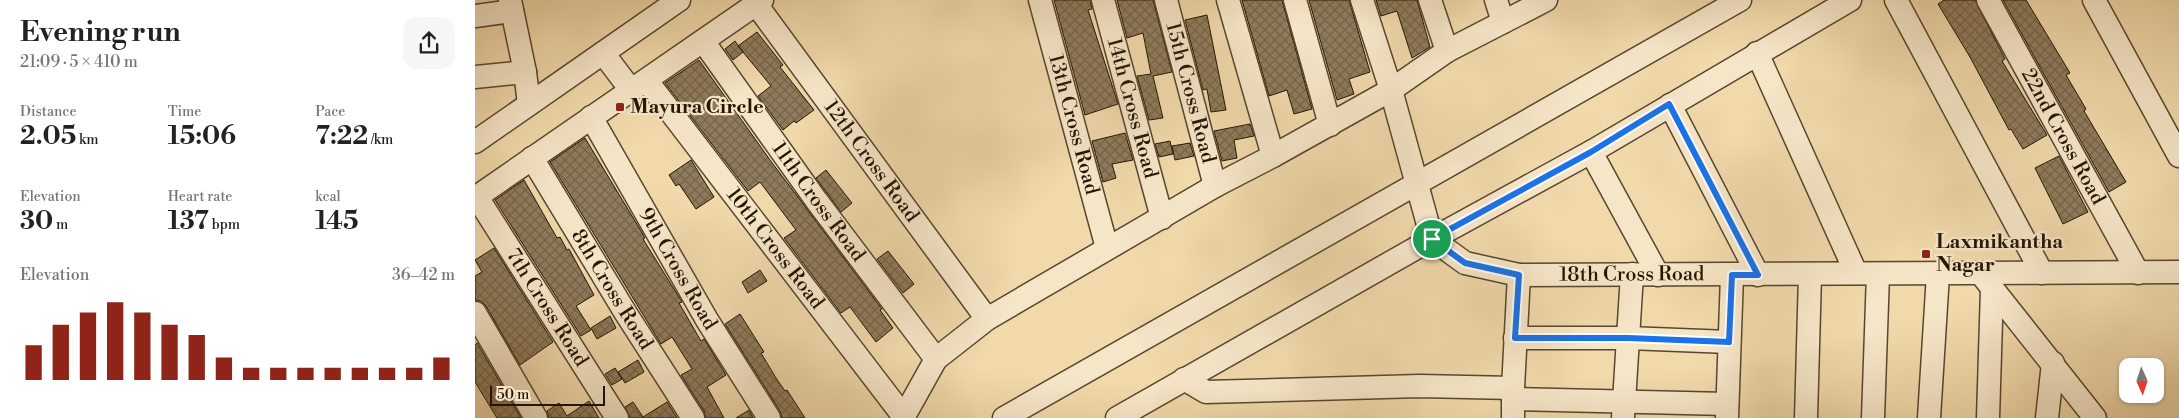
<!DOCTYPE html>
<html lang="en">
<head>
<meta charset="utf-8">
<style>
	body { margin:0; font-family:"Libre Bodoni",serif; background:#f6f6f6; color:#222; height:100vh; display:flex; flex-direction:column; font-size:19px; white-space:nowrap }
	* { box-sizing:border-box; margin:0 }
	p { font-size:16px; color:#767676 }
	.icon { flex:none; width:28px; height:28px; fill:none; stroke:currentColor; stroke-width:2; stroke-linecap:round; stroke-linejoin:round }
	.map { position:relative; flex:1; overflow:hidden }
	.sheet { display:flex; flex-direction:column; background:#fff; width:475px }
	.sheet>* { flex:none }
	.needle { width:32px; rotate:177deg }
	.fabs { position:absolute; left:1644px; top:358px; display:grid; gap:10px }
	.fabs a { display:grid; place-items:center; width:45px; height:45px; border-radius:10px; background:#fff; box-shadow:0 1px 4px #0004; font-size:25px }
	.scale { position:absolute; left:15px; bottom:12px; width:115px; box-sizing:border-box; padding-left:5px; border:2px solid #251604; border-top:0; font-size:14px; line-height:18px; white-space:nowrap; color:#251604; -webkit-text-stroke:4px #f6e6c8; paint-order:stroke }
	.pin { position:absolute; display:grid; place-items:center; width:42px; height:42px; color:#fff; margin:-21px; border:2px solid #fff; border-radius:50%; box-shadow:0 1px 5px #0007 }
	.round { display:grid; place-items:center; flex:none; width:52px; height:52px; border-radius:15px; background:#f6f6f6 }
	.headline { display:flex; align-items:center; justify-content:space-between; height:85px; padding:0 20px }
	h1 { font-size:28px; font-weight:700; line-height:38px }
	.metrics { display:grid; grid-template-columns:repeat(3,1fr); gap:8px; height:85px; padding:5px 20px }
	.metrics div { display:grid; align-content:center }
	.metrics b { font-size:25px; font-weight:700 }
	.metrics small { font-size:14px; font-weight:400 }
	.metrics p { font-size:14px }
	.chart { height:140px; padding:10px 20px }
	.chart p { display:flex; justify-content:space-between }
	.chart svg { width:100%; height:90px; margin-top:5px; stroke:#8f2418; stroke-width:6 }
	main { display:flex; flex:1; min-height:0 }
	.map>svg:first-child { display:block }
	.building { fill:url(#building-cross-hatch); stroke:#251604 }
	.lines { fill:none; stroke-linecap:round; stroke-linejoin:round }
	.minor-casing { stroke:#58472e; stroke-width:25 }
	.minor { stroke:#f6e6c8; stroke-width:22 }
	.route-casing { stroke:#fff; stroke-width:10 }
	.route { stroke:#1a73e8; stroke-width:6 }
	.poi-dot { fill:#8f2418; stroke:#f6e6c8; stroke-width:2 }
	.labels { text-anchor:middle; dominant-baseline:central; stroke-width:4.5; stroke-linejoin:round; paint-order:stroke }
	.street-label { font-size:20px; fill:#251604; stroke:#f6e6c8 }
	.poi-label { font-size:20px; font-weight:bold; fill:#251604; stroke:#f6e6c8; text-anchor:start }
</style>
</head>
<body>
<main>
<section class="sheet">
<div class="headline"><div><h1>Evening run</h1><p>21:09 · 5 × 410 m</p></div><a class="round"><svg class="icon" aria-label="share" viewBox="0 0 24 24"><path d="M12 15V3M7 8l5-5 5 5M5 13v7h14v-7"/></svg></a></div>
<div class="metrics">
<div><p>Distance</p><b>2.05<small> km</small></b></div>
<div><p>Time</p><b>15:06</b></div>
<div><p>Pace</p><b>7:22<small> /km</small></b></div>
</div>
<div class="metrics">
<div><p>Elevation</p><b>30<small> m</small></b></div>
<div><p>Heart rate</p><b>137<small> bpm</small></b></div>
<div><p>kcal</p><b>145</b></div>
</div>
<div class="chart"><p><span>Elevation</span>36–42 m</p>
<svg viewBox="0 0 160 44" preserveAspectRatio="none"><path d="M5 44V27M15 44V17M25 44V11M35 44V6M45 44V11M55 44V17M65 44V22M75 44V33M85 44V38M95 44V38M105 44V38M115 44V38M125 44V38M135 44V38M145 44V38M155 44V33"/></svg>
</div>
</section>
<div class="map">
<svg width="1704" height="418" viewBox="0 0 1704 418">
	<defs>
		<pattern id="building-cross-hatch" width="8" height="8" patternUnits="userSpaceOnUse" patternTransform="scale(1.25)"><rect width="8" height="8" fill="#8f7b5b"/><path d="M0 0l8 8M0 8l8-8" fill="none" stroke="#756449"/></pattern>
	</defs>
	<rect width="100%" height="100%" fill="#f1d9ab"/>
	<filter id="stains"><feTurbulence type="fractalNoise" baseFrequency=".004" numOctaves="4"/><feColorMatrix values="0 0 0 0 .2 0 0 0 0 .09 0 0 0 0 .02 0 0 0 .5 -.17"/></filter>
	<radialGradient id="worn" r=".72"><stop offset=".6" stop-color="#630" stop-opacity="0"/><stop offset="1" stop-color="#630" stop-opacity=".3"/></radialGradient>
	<!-- building -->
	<path class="building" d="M 579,0 L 615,0 L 617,9 L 613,10 L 643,104 L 610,115 Z
		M 642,0 L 678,0 L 697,72 L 678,76 L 688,118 L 674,120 L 662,76 L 676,74 L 668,33 L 652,38 Z
		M 767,0 L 807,0 L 837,109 L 819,114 L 812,90 L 794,96 Z
		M 834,0 L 874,0 L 895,72 L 874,79 L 879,94 L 862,100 Z
		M 901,0 L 942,0 L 955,47 L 937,58 L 922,11 L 906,16 Z
		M 1469,0 L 1500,0 L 1530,59 L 1527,61 L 1572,135 L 1548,149 L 1536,129 L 1534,130 L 1495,57 L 1463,4 Z
		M 1528,0 L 1551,0 L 1595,73 L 1591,75 L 1611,109 L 1609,111 L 1651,182 L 1634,192 Z
		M 732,15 L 751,110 L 736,112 L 732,89 L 728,90 L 710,20 Z
		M 282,32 L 308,65 L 305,67 L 339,110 L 321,123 L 319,121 L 308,130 L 283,96 L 296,86 L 263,46 Z
		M 260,41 L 268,52 L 258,60 L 250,49 Z
		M 224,60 L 295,160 L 407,309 L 405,310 L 418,328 L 401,342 L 375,307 L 366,313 L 309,238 L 321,230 L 285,182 L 273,191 L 190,83 Z
		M 775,124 L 779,136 L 759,140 L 762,158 L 747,161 L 739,131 Z
		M 650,133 L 658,160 L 637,164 L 641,178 L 628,182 L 617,141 Z
		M 110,138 L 163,226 L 170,238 L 168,239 L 207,302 L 204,303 L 226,341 L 229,339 L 251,375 L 232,387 L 249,418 L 231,418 L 229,411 L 206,375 L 217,369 L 197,337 L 186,344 L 75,162 Z
		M 695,141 L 698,154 L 684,157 L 680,144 Z
		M 715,143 L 719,156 L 700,160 L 697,146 Z
		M 1584,156 L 1613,212 L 1588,224 L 1560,168 Z
		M 216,160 L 239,197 L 221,209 L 204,184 L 201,186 L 194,175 Z
		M 351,170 L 377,203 L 366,212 L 341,178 Z
		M 49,180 L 82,238 L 85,237 L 92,250 L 94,249 L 119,295 L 101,306 L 116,330 L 106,336 L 20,200 Z
		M 19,248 L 78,342 L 45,365 L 11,306 L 6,301 L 0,300 L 0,276 L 7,272 L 0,260 Z
		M 413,251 L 439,284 L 428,293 L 402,259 Z
		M 285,270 L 292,281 L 273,293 L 267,282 Z
		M 265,314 L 289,352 L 286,353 L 301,378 L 310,391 L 312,390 L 330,418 L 307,418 L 305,411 L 250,324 Z
		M 135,316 L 141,328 L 122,339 L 116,328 Z
		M 2,343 L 46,418 L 22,418 L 0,382 L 0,345 Z
		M 163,360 L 169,372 L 150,383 L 143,372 Z
		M 140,368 L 147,379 L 137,385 L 130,374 Z
		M 114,401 L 124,418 L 74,418 L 72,411 L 84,403 L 92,416 Z
		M 158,402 L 168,417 L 192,402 L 202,418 L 155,418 L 150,407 Z
		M 274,410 L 278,418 L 261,418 Z"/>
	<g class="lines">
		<!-- minor casing -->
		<g class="minor-casing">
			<g id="minor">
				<path d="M 35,0 L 50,72 L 54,104"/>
				<path id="s1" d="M 565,0 L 632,248"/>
				<path id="s2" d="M 628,0 L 687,218"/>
				<path id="s3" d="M 691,0 L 740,186"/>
				<path d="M 753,0 L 798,156"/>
				<path d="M 820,0 L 855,125"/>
				<path id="s4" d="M 887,0 L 916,90 L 957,239 L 990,263 L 1044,275 L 1704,272"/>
				<path d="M 955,0 L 972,51"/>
				<path d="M 1021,0 L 1028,22"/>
				<path d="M 1421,0 L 1567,273"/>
				<path id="s5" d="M 1513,0 L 1663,273"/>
				<path d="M 1619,0 L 1704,156"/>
				<path id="s6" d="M 281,4 L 512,319"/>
				<path d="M 0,16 L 37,11"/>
				<path id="s7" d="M 228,41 L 341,200 L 461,359"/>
				<path d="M 128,53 L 156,90"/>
				<path d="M 1282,53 L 1381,273"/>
				<path d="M 0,77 L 50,72"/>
				<path id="s8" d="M 172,81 L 429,417"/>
				<path d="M 1195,105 L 1283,275"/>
				<path id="s9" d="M 116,117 L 232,320 L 294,418"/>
				<path d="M 0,142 L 204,0"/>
				<path d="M 1116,152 L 1183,275"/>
				<path id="s10" d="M 57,158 L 150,312 L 218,418"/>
				<path id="s11" d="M 2,197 L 142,418"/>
				<path d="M 0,198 L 287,0"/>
				<path d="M 1506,274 L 1620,418"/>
				<path d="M 0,313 L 61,418"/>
				<path d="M 1040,338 L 1153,338 L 1254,342"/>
				<path d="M 709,379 L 731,392 L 945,386 L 1038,388"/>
				<path d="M 1038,399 L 1252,404"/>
				<path d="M 428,418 L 461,359 L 512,319 L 740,186 L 798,156 L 916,90 L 972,51 L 1071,0"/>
				<path d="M 529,418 L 1265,0"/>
				<path d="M 642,418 L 957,239 L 1116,152 L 1375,0"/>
				<path d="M 1038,418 L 1038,388 L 1044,275"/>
				<path d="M 1148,418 L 1157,274"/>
				<path d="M 1252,418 L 1257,275"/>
				<path d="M 1331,418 L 1335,275"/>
				<path d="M 1398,418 L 1403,274"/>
				<path d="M 1454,418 L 1463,274"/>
				<path d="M 1513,418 L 1517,289"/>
				<path d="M 1572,418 L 1578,363"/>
			</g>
		</g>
		<!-- minor -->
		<use href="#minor" class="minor"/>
	</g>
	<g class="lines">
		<!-- route casing -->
		<g class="route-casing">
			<path id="route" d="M 1194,104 L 1283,275 L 1257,275 L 1254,342 L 1153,338 L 1040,338 L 1044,275 L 990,263 L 957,239 L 1116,152 Z"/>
		</g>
		<!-- route -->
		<use href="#route" class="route"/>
	</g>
	<!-- markers -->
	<g class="poi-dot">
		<rect x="140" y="102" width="10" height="10" rx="2.5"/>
		<rect x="1446" y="249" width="10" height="10" rx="2.5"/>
	</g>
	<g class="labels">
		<!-- street labels -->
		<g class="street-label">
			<text stroke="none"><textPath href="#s3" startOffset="96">15th Cross Road</textPath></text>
			<text stroke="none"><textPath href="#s2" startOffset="112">14th Cross Road</textPath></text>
			<text stroke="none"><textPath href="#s1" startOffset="129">13th Cross Road</textPath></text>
			<text stroke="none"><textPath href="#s5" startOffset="156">22nd Cross Road</textPath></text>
			<text stroke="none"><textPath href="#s6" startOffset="195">12th Cross Road</textPath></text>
			<text stroke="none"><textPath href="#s7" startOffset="198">11th Cross Road</textPath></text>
			<text stroke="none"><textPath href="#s8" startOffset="211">10th Cross Road</textPath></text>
			<text stroke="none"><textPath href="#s9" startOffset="175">9th Cross Road</textPath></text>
			<text stroke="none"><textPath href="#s4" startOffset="458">18th Cross Road</textPath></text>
			<text stroke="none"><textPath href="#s10" startOffset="154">8th Cross Road</textPath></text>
			<text stroke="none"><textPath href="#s11" startOffset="131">7th Cross Road</textPath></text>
		</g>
		<!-- poi labels -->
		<g class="poi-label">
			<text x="155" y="107">Mayura Circle</text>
			<text x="1461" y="242">Laxmikantha<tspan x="1461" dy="23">Nagar</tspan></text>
		</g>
	</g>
	<rect width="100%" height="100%" filter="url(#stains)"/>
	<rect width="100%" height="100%" fill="url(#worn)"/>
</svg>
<div class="fabs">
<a><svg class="needle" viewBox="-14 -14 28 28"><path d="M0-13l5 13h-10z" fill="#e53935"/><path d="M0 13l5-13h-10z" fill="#767676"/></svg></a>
</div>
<div class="scale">50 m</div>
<div class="pin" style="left:957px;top:239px;background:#1e9e55"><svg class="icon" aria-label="arrive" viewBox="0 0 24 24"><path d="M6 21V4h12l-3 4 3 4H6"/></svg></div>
</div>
</main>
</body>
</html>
